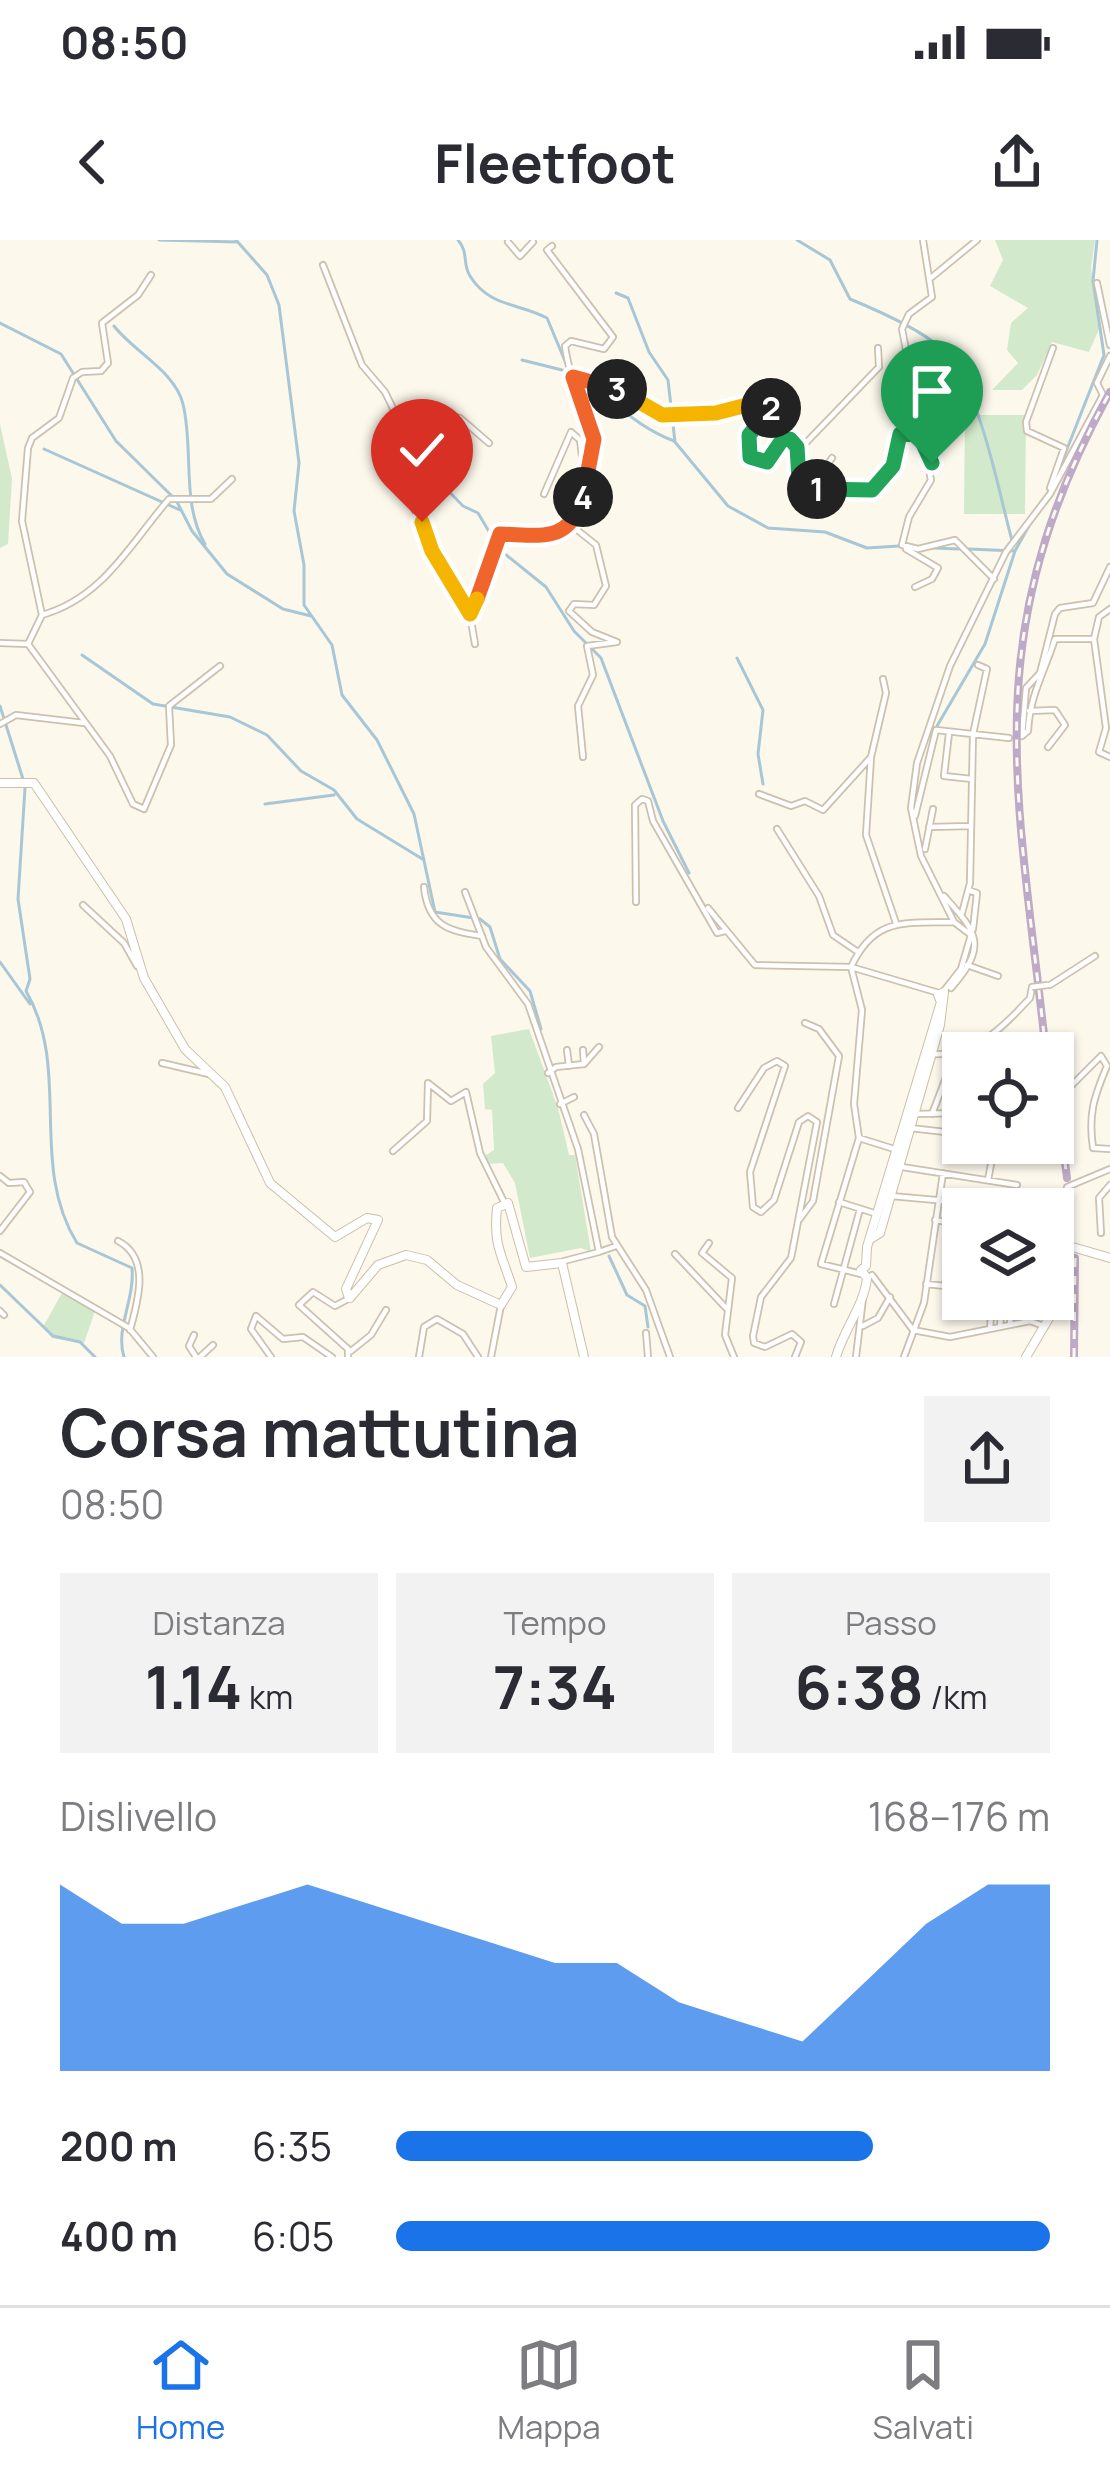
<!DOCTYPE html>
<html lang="it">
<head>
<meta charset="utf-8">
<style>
	body { margin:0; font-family:Manrope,sans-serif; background:#f2f2f3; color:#2b2b33; height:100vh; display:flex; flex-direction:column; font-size:45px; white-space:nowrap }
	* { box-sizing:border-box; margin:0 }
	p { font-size:39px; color:#7c7c81 }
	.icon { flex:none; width:66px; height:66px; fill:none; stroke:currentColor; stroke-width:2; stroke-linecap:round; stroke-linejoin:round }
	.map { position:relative; height:1117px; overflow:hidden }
	.side { display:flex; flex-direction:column; background:#fff; flex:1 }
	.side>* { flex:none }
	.tools { position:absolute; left:942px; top:792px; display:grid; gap:24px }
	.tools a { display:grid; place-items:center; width:132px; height:132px; border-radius:0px; background:#fff; box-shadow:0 3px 9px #0004; font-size:60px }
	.pin { position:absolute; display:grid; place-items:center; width:102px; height:102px; color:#fff; margin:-123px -51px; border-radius:50% 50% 50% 0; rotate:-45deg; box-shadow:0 0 12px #0007 }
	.pin .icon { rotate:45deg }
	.km { position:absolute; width:60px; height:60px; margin:-30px; border-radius:50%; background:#222; color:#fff; font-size:33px; line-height:60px; text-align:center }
	.round { display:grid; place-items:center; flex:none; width:126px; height:126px; border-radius:0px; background:#f2f2f3 }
	.headline { display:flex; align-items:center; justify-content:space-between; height:204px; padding:0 60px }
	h1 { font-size:66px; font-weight:700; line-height:90px }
	.figures { display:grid; grid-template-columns:repeat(3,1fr); gap:18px; height:204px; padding:12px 60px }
	.figures div { display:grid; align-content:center; border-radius:0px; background:#f2f2f3; text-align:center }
	.figures b { font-size:60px; font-weight:700 }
	.figures small { font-size:33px; font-weight:400 }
	.figures p { font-size:33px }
	.chart { height:336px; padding:24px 60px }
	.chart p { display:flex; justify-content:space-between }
	.chart svg { width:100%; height:216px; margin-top:12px; fill:#1a73e8; opacity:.7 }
	ul { padding:0 60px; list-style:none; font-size:39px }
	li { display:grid; grid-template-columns:192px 144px 1fr; align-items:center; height:90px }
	li i { height:30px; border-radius:15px; background:#1a73e8 }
	.status { display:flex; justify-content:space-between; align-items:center; height:84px; padding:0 60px; background:#fff; direction:ltr }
	.status svg { height:33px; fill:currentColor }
	header { display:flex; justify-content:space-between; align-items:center; height:156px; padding:0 60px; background:#fff; font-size:54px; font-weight:700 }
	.menu { display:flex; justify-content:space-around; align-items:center; height:168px; border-top:3px solid #e1e1e2; background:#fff; font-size:33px; color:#7c7c81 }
	.menu a { display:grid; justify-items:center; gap:6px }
	.menu .active { color:#1a73e8 }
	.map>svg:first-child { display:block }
	.green { fill:#d2e9cb }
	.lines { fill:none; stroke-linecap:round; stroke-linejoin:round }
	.stream { stroke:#a8c7d6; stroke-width:3 }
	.street-casing { stroke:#ccc0af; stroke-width:8 }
	.secondary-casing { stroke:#ccbfab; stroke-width:10 }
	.street { stroke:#fff; stroke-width:4.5 }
	.secondary { stroke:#fff; stroke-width:8 }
	.rail-casing { stroke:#beaac6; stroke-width:8 }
	.rail { stroke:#fefbf3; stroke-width:3; stroke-dasharray:9; stroke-linecap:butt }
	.street-bridge-casing { stroke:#ccc0af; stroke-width:8; stroke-linecap:butt }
	.street-bridge { stroke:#fff; stroke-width:4.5 }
	.split-1-casing { stroke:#fff; stroke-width:24 }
	.split-2-casing { stroke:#fff; stroke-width:24 }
	.split-3-casing { stroke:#fff; stroke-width:24 }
	.split-4-casing { stroke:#fff; stroke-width:24 }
	.split-5-casing { stroke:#fff; stroke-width:24 }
	.split-6-casing { stroke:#fff; stroke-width:24 }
	.split-1 { stroke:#22a559; stroke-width:15 }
	.split-2 { stroke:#22a559; stroke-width:15 }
	.split-3 { stroke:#f5b400; stroke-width:15 }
	.split-4 { stroke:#f0652b; stroke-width:15 }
	.split-5 { stroke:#f0652b; stroke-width:15 }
	.split-6 { stroke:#f5b400; stroke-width:15 }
</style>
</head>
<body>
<div class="status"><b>08:50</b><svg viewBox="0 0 49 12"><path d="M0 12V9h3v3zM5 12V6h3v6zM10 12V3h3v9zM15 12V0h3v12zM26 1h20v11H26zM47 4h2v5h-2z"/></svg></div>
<header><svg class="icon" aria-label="back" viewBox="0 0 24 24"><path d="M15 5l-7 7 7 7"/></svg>Fleetfoot<svg class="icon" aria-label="share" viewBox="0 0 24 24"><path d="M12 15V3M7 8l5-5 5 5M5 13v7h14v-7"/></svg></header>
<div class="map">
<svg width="1110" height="1117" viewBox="0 0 1110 1117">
	<rect width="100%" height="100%" fill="#fcf8ec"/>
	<!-- green -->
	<path class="green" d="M 995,0 L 1095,0 L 1091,28 L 1099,89 L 1089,112 L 1052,102 L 1037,135 L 1022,150 L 992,150 L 1018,123 L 1007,110 L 1011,83 L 1028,68 L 990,46 L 1003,20 Z
		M 965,175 L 1026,175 L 1025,274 L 964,274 Z
		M 0,184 L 12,239 L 8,304 L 0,308 Z
		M 529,789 L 558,868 L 569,915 L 575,915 L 591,1012 L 581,1008 L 530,1018 L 515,943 L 503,923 L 487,924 L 486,915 L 494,910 L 492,870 L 485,869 L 483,844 L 495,833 L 491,796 Z
		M 62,1053 L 95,1071 L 84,1103 L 52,1098 L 43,1087 Z"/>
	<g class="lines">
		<!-- stream -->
		<path class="stream" d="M 159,0 L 237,2
			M 236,0 L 267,35 L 279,65 L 299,223 L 294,271 L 304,325 L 304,365 L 332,405 L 342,455 L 377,500 L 414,574 L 435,672 L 480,679 L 490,687 L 500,719 L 530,751 L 541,789
			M 458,0 C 469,13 462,23 470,36 C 489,67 519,63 547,78 L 570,133
			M 797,0 L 830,20 L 850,59 C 874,69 918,88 938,106 C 981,144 997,248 1013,304
			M 616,53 L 628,58 L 649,112 L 668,140 L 675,202 L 728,266 L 768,288 L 825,292 L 867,308 L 899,306
			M 0,83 L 61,114 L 116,201 L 176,260 L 192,291 L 227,334 L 283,369 L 311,376
			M 114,86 C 134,112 175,131 183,164 C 194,209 181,264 205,304
			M 522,120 L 566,131
			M 584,141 C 615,162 637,187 674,201
			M 44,209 L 180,270
			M 420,222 L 463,266 L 478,273 L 500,310 L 546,347 L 574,391 L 601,418 L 663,581 L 689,633
			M 1056,237 L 1104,115 L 1093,41 L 1097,0
			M 933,308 L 959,309
			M 969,309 L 1015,311
			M 82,415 L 153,464 L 230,477 L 267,495 L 301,531 L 334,550 L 357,579 L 424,620
			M 737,418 L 763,470 L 758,514 L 763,544
			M 0,466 L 23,539
			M 937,486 L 985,404 L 1015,311 L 1031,282
			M 25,548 L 18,659 L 30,739 L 26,751 C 72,830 28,924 77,1003 L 132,1028 C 135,1059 115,1089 124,1117
			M 265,564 L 334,555
			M 0,722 L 30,764
			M 609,1016 L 627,1055 L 645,1066 L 648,1087
			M 0,1045 L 53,1096 L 80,1102 L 95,1117"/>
		<!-- street casing -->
		<g class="street-casing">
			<path id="street" d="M 923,0 L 932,57 L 909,74 L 902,89 L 931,240 L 909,277 L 902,305 L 918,309 L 955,300 L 994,339
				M 508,2 L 520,16 L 533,2
				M 323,25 L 362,125 L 385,152 L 402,187 L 396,224 L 401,244 L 470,375 L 475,404
				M 932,37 L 977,0
				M 1097,43 L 1110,105
				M 573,137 L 600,141 L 662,175 L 716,173 L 766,157 L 771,168 L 749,195 L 750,217 L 767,222 L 782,200 L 790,199 L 797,207 L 799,239 L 834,253 L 872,250 L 893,226 L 895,198 L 909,192 L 919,195
				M 402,187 L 424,168 L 460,178 L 489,203
				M 800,209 L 879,127 L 878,108
				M 811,247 L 832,218
				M 1050,248 L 1064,208 L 1027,191 L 1026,182 L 1053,108
				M 544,254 L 571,192 L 580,200 L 584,233 L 589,234
				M 571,285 L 596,305 L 606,346 L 594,365 L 574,364 L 569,371 L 592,392 L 617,402 L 587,406 L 593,435 L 578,466 L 583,517
				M 906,309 L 938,328 L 932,339 L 915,347
				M 42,375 C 103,358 130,304 169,259 L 211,259 L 232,239
				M 470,375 L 496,299 C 520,286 547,305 571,285 C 617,206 575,178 565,106 L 571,101 L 604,109 L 613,97 L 547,10 L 552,6
				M 1094,399 L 1106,488 L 1099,512 L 1110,517
				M 0,403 L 28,404
				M 28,404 L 42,375 L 22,281 L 28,208 L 32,198 L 59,178 L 73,138 L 82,132 L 101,131 L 108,123 L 102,83 L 138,55 L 151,35
				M 28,404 L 110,516 L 133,564 L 144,569 L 171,505 L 169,466 L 220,426
				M 883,439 L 886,453 L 871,517 L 866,595 L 896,683
				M 1029,471 L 1055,470 L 1065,485 L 1048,507
				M 0,484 L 16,475 L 84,483
				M 949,493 L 944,536 L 972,539
				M 1022,496 L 1026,448 L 1040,433 L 1055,374 L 1060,368 L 1093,363 L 1110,327
				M 1022,496 L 1028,491 C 1030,455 1044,433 1055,399 L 1094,399 L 1099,377 L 1110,369
				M 759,554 L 791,566 L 805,561 L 823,570 L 871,517
				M 915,576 L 936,490 L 1009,498
				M 929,587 L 971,586
				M 777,589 L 819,656 L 833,695 L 858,712
				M 925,609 L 933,569
				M 424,647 C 428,687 450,691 482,696
				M 968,650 L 977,653 L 973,689
				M 465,652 L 486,707 L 528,764 L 578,909 L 599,1012 L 616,1006
				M 944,656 C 975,691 990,704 951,748
				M 636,662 L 635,565 L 642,559 L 648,561 L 653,581 L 717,693 L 725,691
				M 83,665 L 124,703 L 137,726
				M 708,668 L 755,725 L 851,727 L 939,753
				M 962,673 L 970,643 L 973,494 L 987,429 L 978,425
				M 967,725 L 998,736
				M 1050,745 L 1095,716
				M 943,752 L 961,729 L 971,695 L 954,682 L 921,616 L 911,568 L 917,523 L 950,426 L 1006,312 L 1050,254 L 1103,155 L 1097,143 L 1110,116
				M 567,810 L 569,826
				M 929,814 C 975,817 1001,789 1030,758 L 1032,747
				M 162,823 L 213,835
				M 584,824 L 599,807
				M 548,833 L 556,827 L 584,824 L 583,810
				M 560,864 L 574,857
				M 738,868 L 764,828 L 777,821 L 785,826 L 750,932 L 753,967 L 761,972 L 774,960 L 799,882 L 808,876 L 817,882 L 791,1018 L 761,1057 L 753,1096 L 754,1103 L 765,1107 L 792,1094 L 801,1102 L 795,1117
				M 915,874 L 963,873
				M 932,874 L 955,814
				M 584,875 L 594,894 L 612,997 L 646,1050 L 670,1117
				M 1063,879 L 1067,879 L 1066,851 L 1101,816 L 1107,826 C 1094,857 1088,874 1093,908 L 1110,909
				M 910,888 L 963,894
				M 859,898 L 894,909
				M 393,911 L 427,881 L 428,843 L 451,861 L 466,852 L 480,913 L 505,964
				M 902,927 L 1017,945
				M 0,936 L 9,943 L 24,942 L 30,952 L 0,991
				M 988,940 L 995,903
				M 891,956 L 1014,967
				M 839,962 L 874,973
				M 799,980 L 813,961 L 839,816 L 819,789 L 805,783
				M 1062,985 L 1067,947 L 1110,929
				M 1101,993 L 1099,958 L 1110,945
				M 118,1001 C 151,1018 138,1061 130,1090
				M 709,1003 L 702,1013 L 732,1038 L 725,1095 L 734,1117
				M 0,1013 L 129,1088 L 153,1117
				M 675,1014 L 727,1069
				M 564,1021 L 599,1012
				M 861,1034 L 821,1024 L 859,898 L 854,864 L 862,770 L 851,727 C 874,677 904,683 954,682
				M 872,1035 L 913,1090
				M 926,1044 L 945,1046 L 954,983 L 935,980
				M 834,1064 L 860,969
				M 0,1071 L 4,1075
				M 1010,1085 L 1011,1059
				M 863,1086 L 878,1078 L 890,1057
				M 1000,1087 L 1002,1059
				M 990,1089 L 992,1059
				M 913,1090 L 950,1097 L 1030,1081 L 1041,1085
				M 646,1093 L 648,1117
				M 194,1095 L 189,1106 L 196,1117
				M 351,1111 L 371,1095 L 386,1070
				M 200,1117 L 213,1105
				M 271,1117 L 251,1089 L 256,1076 L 283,1099 L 303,1097 L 332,1117
				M 348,1117 L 348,1109 L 299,1065 L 313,1052 L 335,1066 L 348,1059
				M 419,1117 L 424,1087 L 437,1079 L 463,1094 L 478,1117
				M 491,1117 L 501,1065
				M 856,1117 L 863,1058
				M 904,1117 L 924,1063 L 943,933"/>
		</g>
		<!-- secondary casing -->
		<g class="secondary-casing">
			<path id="secondary" d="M 0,543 L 34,543 L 126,679 L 144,738 L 185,809 L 225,847 L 270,943 L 335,997 L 367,978 L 378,980 L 346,1049 L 349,1058
				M 1038,969 L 1051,969
				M 1053,976 L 1069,1006 L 1110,1018
				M 350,1058 L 378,1025 L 406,1015 L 427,1020 L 457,1045 L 501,1065 L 512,1047 C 502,1015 493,1005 497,968 L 508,963 L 526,1027 L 562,1023 L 584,1117
				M 836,1117 C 844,1089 864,1066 867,1038 L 861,1030 L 866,1026 L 867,1007 L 941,762 L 938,755 L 944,752 L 940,785 L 880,993 L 869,1000
				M 1026,1117 L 1052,1073 L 1053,1050"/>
		</g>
		<!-- street -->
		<use href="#street" class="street"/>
		<!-- secondary -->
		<use href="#secondary" class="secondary"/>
		<!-- rail casing -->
		<g class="rail-casing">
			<path id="rail" d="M 1046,813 C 1018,552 975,396 1110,152
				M 1053,831 L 1067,938
				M 1074,1117 L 1075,1018"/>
		</g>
		<!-- rail -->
		<use href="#rail" class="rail"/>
		<!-- street-bridge casing -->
		<g class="street-bridge-casing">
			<path id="street-bridge" d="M 1032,747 L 1048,745"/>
		</g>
		<!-- street-bridge -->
		<use href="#street-bridge" class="street-bridge"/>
	</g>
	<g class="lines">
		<!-- split-1 casing -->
		<g class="split-1-casing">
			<path id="split-1" d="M 817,249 L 872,250 L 893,226 L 900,194 L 919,195 L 932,223"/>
		</g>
		<!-- split-2 casing -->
		<g class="split-2-casing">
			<path id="split-2" d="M 771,168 L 749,195 L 750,217 L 767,222 L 782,200 L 790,199 L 797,207 L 799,239 L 817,249"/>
		</g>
		<!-- split-3 casing -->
		<g class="split-3-casing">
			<path id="split-3" d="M 617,149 L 662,175 L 716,173 L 770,159 L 771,168"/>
		</g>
		<!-- split-4 casing -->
		<g class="split-4-casing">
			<path id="split-4" d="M 583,257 L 594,199 L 573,137 L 617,149"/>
		</g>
		<!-- split-5 casing -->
		<g class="split-5-casing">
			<path id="split-5" d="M 477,359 L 500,294 C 541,295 569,304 583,257"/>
		</g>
		<!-- split-6 casing -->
		<g class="split-6-casing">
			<path id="split-6" d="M 422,282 L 432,311 L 470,374 L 477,359"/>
		</g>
		<!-- split-1 -->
		<use href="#split-1" class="split-1"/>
		<!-- split-2 -->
		<use href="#split-2" class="split-2"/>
		<!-- split-3 -->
		<use href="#split-3" class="split-3"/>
		<!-- split-4 -->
		<use href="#split-4" class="split-4"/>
		<!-- split-5 -->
		<use href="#split-5" class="split-5"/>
		<!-- split-6 -->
		<use href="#split-6" class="split-6"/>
	</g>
</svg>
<div class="tools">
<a><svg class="icon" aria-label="locate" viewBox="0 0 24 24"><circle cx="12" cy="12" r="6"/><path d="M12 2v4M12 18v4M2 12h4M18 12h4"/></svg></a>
<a><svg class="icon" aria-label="layers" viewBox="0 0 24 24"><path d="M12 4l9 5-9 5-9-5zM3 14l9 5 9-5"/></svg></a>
</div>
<div class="pin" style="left:932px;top:223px;background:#1e9e55"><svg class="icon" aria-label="arrive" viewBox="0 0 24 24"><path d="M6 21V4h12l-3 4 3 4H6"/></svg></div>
<div class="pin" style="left:422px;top:282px;background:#d93025"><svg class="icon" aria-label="check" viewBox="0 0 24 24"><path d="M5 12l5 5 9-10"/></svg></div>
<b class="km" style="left:817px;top:249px">1</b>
<b class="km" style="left:771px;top:168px">2</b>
<b class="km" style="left:617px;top:149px">3</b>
<b class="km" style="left:583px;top:257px">4</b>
</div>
<section class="side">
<div class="headline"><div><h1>Corsa mattutina</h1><p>08:50</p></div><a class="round"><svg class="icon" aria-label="share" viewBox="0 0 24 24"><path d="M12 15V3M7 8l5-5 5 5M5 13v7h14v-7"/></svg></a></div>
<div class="figures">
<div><p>Distanza</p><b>1.14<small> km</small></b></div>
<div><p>Tempo</p><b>7:34</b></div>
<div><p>Passo</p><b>6:38<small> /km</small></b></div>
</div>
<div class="chart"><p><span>Dislivello</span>168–176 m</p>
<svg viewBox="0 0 160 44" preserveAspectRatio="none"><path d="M0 44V6L10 14L20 14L30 10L40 6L50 10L60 14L70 18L80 22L90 22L100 30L110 34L120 38L130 26L140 14L150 6L160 6V44z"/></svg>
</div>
<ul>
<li><b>200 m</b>6:35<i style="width:73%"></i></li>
<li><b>400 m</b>6:05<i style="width:100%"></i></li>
</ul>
</section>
<nav class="menu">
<a class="active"><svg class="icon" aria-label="home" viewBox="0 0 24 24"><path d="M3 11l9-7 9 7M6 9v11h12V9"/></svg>Home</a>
<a><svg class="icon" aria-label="map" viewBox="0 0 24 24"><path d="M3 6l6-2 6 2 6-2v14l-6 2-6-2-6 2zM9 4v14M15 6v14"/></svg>Mappa</a>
<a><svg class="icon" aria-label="saved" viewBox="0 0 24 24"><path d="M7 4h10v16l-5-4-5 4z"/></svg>Salvati</a>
</nav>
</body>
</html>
